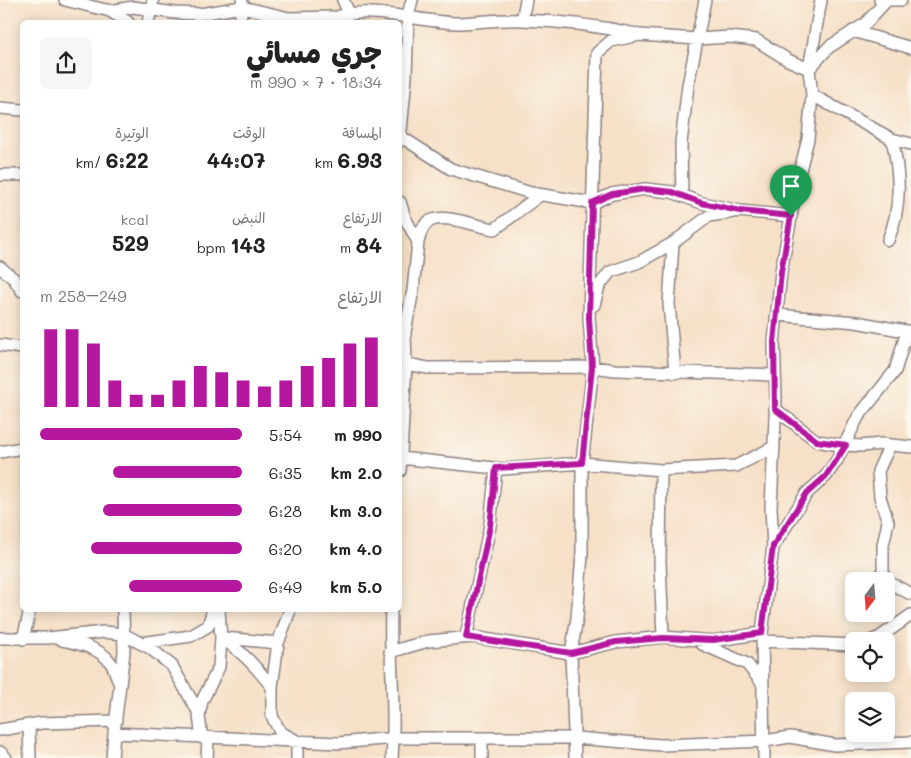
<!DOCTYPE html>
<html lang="ar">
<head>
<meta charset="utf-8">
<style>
	body { margin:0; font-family:Mali,"Playpen Sans Arabic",sans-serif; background:#f6f6f6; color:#222; direction:rtl; height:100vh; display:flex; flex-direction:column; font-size:19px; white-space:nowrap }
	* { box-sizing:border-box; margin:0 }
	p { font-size:16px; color:#767676 }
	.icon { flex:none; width:28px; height:28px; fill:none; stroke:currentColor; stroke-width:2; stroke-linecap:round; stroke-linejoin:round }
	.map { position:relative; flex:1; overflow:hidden; direction:ltr }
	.details { position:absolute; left:20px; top:20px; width:382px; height:592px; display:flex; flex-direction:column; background:#fff; border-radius:8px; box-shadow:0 2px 12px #0003; direction:rtl }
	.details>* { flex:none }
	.needle { width:32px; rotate:196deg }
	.controls { position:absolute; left:845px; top:572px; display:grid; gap:10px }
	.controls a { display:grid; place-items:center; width:50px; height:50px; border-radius:8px; background:#fff; box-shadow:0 2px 12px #0003; font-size:25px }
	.pin { position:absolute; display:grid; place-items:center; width:42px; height:42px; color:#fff; margin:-51px -21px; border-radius:50% 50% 50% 0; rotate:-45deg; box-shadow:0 0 5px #0007 }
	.pin .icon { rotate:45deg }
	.round { display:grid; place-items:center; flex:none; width:52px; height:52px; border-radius:8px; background:#f6f6f6 }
	.headline { display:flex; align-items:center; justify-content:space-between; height:85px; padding:0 20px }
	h1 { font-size:28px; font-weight:800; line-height:38px }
	.metrics { display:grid; grid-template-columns:repeat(3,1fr); gap:8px; height:85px; padding:5px 20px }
	.metrics div { display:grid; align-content:center }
	.metrics b { font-size:21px; font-weight:800 }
	.metrics small { font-size:14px; font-weight:400 }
	.metrics p { font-size:14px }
	.chart { height:140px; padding:10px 20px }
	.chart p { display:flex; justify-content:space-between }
	.chart svg { width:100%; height:90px; margin-top:5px; stroke:#b5179e; stroke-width:6 }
	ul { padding:0 20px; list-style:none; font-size:16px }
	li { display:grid; grid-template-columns:80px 60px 1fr; align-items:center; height:38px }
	li i { height:12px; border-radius:6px; background:#b5179e }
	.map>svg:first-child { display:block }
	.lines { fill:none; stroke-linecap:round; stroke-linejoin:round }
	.minor-casing { stroke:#8c8181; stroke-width:14 }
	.minor { stroke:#fff; stroke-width:11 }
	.route-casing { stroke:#fff; stroke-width:10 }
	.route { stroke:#b5179e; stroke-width:6 }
</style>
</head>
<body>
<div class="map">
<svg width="911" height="758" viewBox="0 0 911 758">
	<rect width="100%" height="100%" fill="#fbf7ec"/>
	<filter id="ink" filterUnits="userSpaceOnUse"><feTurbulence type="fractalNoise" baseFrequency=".02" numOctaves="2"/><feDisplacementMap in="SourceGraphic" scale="10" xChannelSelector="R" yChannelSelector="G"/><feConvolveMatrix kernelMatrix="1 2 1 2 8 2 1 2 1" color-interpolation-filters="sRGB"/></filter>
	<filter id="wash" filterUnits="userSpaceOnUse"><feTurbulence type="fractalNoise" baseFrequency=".0096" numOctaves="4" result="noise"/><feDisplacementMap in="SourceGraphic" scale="20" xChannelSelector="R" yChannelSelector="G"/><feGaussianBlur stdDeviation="1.12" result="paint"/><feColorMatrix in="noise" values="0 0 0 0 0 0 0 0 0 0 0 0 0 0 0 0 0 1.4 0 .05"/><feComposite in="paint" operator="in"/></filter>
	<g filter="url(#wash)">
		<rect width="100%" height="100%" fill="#f6e0c7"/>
	</g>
	<g filter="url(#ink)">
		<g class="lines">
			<!-- minor casing -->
			<g class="minor-casing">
				<path id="minor" d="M 65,0 L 110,11 L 133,7 L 175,13 L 200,14 L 242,7 L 289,18 L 333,17
					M 343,0 L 349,13
					M 880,0 L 901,0
					M 108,10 L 128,22
					M 522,20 L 526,0
					M 148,22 L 153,0
					M 240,22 L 242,2
					M 327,22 C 360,0 422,24 461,23 C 481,22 501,19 522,20 C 560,21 599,26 636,34
					M 853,31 L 911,48
					M 812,95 L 892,139 L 911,144
					M 0,108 L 22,110
					M 400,136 L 451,169 L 531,193 L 592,203 L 612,194 L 645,189 L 672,192 L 702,203 L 740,211
					M 400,141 L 406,77 L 408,15 L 412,0
					M 0,175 L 22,175
					M 682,196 L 681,143 L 688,85 L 705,0
					M 400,202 L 405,218 L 418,242 L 413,290 L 405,332 L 406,364 L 400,471
					M 888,240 C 902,207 900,174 892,139
					M 418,242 C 420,236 421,228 426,224 C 439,210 477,227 495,229 L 540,195
					M 673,243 L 669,304 L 675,373
					M 0,267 L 14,279 L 22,291
					M 594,305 L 599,286 L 610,272 L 639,262 L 673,243 L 709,216 L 740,211 L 791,216
					M 777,315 L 856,322 L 911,332
					M 0,345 L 22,348
					M 406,364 L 428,368 L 593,367 L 615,370 L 775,375
					M 775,409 L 817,441 L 834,444 L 861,446 L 881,444 L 911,447
					M 0,452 L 22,448
					M 400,458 L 504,469 L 582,463 L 661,470 L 736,466 L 774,447
					M 661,470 L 660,562 L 663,637
					M 773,547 L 807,493 L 826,476 L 837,460 L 858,417 L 895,371 L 907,331
					M 886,581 L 883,579 L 883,545 L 888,522 L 880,497 L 878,471 L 890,445
					M 886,581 L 911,594
					M 123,610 L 124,652 L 114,733 L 338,743 L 394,738 L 575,738 L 661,745 L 765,741 L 790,737 L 835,745 L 911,742
					M 290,610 L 278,643 L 272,687 L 272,716 L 280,732 L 297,741 L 297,758
					M 391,610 C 389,659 396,709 392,758
					M 466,637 L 490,526 L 496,468
					M 0,638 L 48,638 L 104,632 L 123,634 L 150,648 L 172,666 L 199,713
					M 221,638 C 242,651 256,667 272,687
					M 225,638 L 278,643
					M 23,639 L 30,610
					M 62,640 C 78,643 101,648 111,663 C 115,669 117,678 120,685
					M 762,641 L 854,645
					M 871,641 L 880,637 L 911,615
					M 141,643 L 191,636 L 208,626 L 213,610
					M 702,644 L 747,664 L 763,684
					M 390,652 L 428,641 L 473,637 L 571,653 L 616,642 L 663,637 L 713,641 L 762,633
					M 29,725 L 30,758
					M 0,730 L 41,723 L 116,721
					M 202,738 L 199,716 L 202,701 L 219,667 L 221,638 L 219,610
					M 0,752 L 6,758
					M 112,758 L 114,733
					M 207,758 L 208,738
					M 482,758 L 482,739
					M 575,758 L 571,653 L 577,618 L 582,554 L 582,463 L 593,367 L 589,318 L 597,53 L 611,41 L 640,35 L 697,39 L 730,37 L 756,40 L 788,60 L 809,69 L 821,0
					M 764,758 L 762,633 L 773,547 L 771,507 L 776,397 L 774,342 L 781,272 L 798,178 L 808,139 L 812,95 L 809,69 L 829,47 L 865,24 L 887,0"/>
			</g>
			<!-- minor -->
			<use href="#minor" class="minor"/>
		</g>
	</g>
	<g class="lines" filter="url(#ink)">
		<!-- route casing -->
		<g class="route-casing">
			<path id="route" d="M 645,189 L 672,192 L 702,203 L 740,211 L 791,216 L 781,272 L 774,342 L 775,409 L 817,441 L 846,445 L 826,476 L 807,493 L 773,546 L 762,633 L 713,640 L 663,638 L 616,642 L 571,653 L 466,637 L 490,526 L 496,468 L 582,463 L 592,367 L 589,318 L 592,203 L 612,194 Z"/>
		</g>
		<!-- route -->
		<use href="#route" class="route"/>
	</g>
</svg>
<div class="controls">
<a><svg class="needle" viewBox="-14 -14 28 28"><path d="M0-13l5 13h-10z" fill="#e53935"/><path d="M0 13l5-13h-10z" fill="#767676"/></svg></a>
<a><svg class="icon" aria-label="locate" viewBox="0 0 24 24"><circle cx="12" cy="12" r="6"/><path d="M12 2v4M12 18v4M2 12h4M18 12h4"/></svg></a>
<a><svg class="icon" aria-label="layers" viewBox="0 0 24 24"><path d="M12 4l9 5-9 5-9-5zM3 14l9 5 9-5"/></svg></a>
</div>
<div class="pin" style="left:791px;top:216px;background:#1e9e55"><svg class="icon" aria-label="arrive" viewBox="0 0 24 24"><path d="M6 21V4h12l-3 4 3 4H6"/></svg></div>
<section class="details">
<div class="headline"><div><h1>جري مسائي</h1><p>18:34 · 7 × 990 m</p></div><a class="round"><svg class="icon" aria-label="share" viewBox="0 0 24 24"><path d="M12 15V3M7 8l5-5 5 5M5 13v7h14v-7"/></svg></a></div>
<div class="metrics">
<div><p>المسافة</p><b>6.93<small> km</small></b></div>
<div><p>الوقت</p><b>44:07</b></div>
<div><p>الوتيرة</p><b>6:22<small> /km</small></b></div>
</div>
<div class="metrics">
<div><p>الارتفاع</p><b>84<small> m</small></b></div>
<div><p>النبض</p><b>143<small> bpm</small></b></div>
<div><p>kcal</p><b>529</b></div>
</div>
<div class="chart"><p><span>الارتفاع</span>249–258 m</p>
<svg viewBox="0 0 160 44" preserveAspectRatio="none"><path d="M5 44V6M15 44V6M25 44V13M35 44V31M45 44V38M55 44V38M65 44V31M75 44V24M85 44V27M95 44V31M105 44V34M115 44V31M125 44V24M135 44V20M145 44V13M155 44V10"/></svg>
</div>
<ul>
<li><b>990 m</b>5:54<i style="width:100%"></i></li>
<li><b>2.0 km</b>6:35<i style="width:64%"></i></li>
<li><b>3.0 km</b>6:28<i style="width:69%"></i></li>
<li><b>4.0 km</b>6:20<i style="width:75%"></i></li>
<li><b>5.0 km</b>6:49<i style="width:56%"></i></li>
</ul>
</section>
</div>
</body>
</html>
